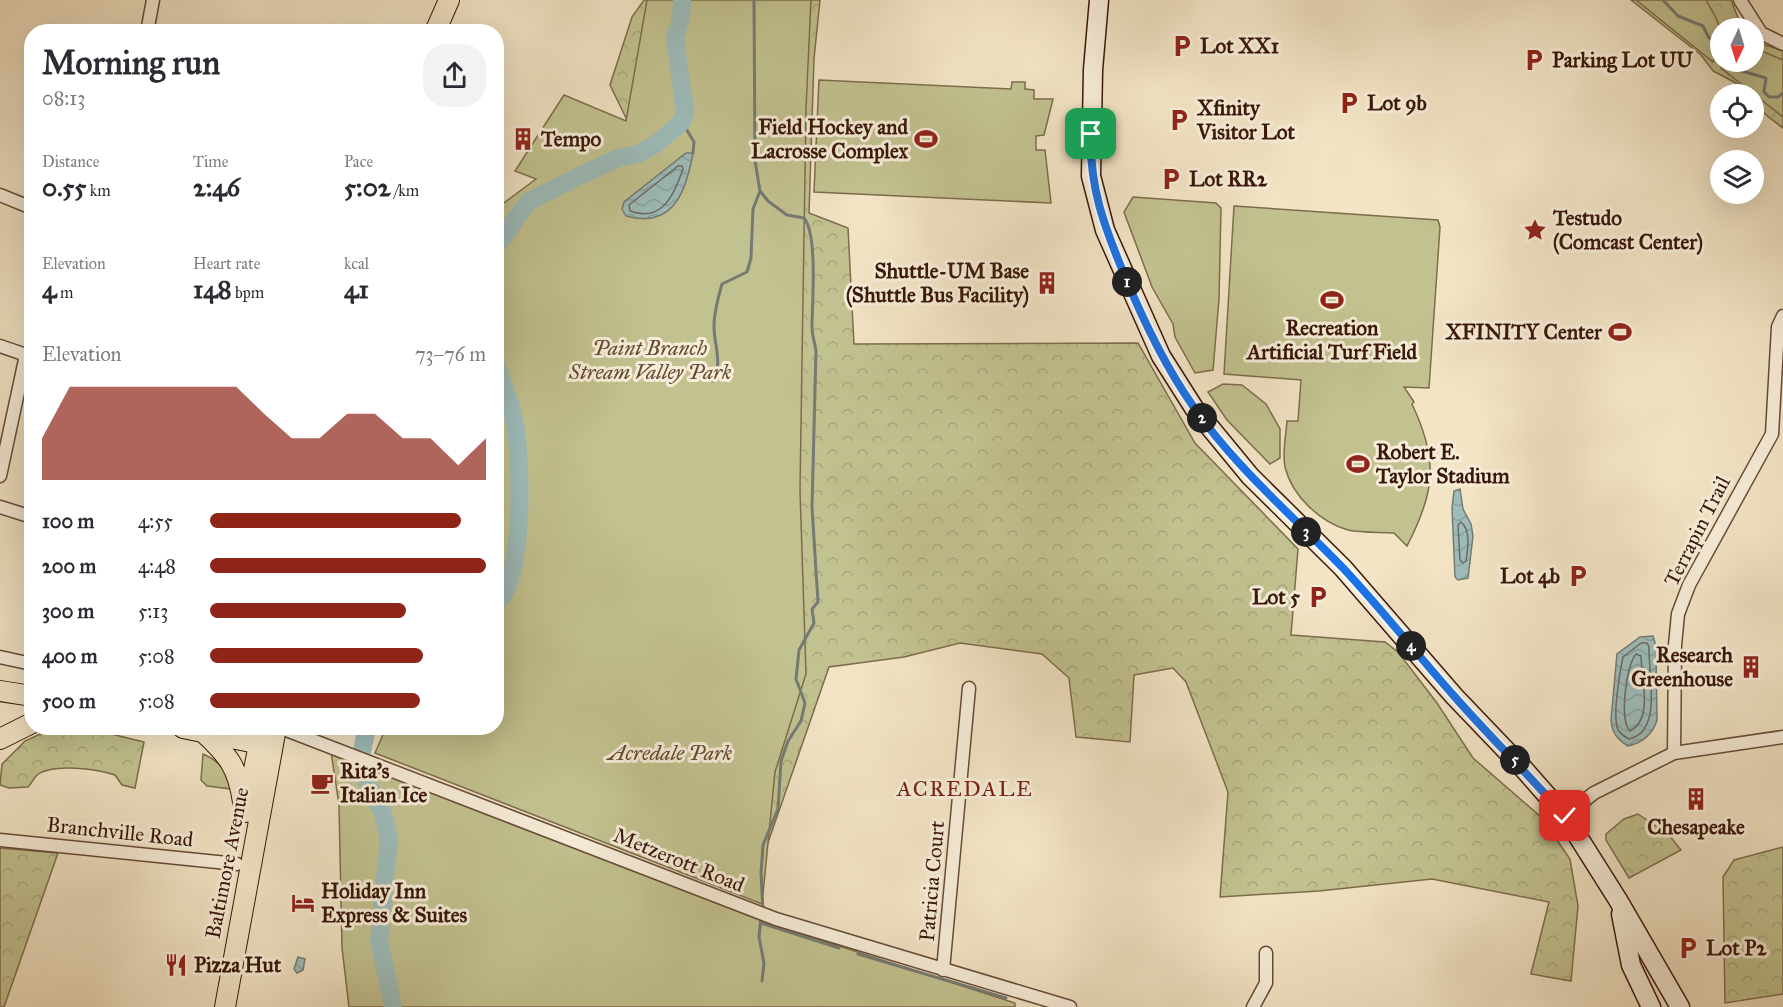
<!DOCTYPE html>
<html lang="en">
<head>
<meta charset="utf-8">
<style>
	body { margin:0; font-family:"IM FELL Great Primer",serif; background:#f2f2f3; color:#2b2b33; height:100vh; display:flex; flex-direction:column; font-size:22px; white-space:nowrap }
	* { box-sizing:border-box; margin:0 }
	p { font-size:20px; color:#7c7c81 }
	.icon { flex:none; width:33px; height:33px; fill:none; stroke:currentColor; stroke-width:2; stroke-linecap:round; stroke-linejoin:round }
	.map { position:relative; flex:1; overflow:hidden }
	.panel { position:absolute; left:24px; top:24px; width:480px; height:711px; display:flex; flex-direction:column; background:#fff; border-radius:24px; box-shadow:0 6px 24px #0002 }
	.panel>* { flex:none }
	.needle { width:39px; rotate:184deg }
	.buttons { position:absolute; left:1710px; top:18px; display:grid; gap:12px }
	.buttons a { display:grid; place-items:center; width:54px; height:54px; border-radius:50%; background:#fff; box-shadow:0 6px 24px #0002; font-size:30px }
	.pin { position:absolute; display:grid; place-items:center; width:51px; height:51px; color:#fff; margin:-26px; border-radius:12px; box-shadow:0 3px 9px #0006 }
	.km { position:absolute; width:30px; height:30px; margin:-15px; border-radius:50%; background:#222; color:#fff; font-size:16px; line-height:30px; text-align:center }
	.round { display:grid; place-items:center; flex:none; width:63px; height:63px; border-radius:24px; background:#f2f2f3 }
	.overview { display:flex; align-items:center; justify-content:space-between; height:102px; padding:0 18px }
	h1 { font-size:33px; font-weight:700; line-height:45px }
	.stats { display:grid; grid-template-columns:repeat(3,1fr); gap:9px; height:102px; padding:6px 18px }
	.stats div { display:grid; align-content:center }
	.stats b { font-size:26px; font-weight:700 }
	.stats small { font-size:16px; font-weight:400 }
	.stats p { font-size:16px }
	.chart { height:168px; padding:12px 18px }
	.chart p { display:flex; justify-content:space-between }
	.chart svg { width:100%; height:108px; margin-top:6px; fill:#8f2418; opacity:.7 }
	ul { padding:0 18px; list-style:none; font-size:20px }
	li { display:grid; grid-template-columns:96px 72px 1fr; align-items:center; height:45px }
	li i { height:15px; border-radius:8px; background:#8f2418 }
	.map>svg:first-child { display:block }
	.forest { fill:url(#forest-crowns); stroke:#7e6c4c; stroke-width:1.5 }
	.green { fill:#c2c290; stroke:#7e6c4c; stroke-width:1.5 }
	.water { fill:url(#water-waves); stroke:#757b74; stroke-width:1.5 }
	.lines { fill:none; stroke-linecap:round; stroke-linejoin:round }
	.shore { stroke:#6b6a62; stroke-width:1.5 }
	.stream { stroke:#757b74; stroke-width:3 }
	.river { stroke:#9dbdbc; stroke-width:18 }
	.street-casing { stroke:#674a38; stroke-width:15 }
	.secondary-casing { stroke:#391709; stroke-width:21 }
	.primary-casing { stroke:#391709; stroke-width:22 }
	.street { stroke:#f7edd9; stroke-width:12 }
	.secondary { stroke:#f7edd9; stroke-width:18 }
	.primary { stroke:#f2e4c5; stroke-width:20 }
	.route-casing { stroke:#fff; stroke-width:12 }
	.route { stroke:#1a73e8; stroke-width:8 }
	.labels { text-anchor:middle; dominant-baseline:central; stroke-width:6; stroke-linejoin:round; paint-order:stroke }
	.poi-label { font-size:21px; font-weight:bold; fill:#391709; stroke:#f7edd9; text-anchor:start }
	.park-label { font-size:21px; font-style:italic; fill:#624a32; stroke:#f7edd9 }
	.street-label { font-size:21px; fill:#391709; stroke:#f7edd9 }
	.neighbourhood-label { font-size:22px; letter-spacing:1.5px; fill:#7a1f14; stroke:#f7edd9 }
</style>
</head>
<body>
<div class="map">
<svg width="1783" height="1007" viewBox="0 0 1783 1007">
	<defs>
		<pattern id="forest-crowns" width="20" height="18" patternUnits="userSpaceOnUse" patternTransform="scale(1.5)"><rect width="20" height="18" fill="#c2c290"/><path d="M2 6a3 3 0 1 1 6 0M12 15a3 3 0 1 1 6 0" fill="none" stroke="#a7a67b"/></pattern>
		<pattern id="water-waves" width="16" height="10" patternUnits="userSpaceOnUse" patternTransform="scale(1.5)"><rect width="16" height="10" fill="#9dbdbc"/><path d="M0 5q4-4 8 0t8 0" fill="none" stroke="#88a2a0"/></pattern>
	</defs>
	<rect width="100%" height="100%" fill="#f2e4c5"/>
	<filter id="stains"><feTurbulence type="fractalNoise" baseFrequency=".00333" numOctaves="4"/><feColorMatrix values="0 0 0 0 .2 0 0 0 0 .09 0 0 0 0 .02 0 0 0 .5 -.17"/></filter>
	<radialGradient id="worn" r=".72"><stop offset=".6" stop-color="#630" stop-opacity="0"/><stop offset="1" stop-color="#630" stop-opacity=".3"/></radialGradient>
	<!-- forest -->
	<path class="forest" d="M 644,0 L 670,0 L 628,122 L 610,85 L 632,17 Z
		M 709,0 L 820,0 L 814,59 L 809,213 L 848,228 L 854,344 L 1138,343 L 1195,443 L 1298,549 L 1291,635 L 1385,642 L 1398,652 L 1437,703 L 1473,758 L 1541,817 L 1570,859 L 1578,906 L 1571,981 L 1531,974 L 1549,902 L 1432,879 L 1319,891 L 1220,897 L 1228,792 L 1186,682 L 1173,668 L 1134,675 L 1130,742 L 1076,737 L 1069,678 L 1042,654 L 960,643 L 904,657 L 829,667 L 763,857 L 759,898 L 733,892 L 789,629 L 515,752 L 496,728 Z
		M 1631,0 L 1731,0 L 1742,28 L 1720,28 L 1720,62 L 1754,62 L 1754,41 L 1783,51 L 1783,128 C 1773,120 1754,109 1754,94 L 1749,94 L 1736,83 L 1713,71 L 1701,55 Z
		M 53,728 L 91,729 L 144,742 L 135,788 L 122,785 L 115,775 C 97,769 53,763 37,775 C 34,778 31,784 28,787 L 9,788 L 0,785 L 2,764 L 25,741 Z
		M 1638,814 L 1669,835 L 1681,850 L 1629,878 L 1606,840 L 1606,834 L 1624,819 Z
		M 1783,847 L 1783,994 L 1725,1003 L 1723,877 L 1734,860 Z
		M 0,848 L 58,853 L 4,1007 L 0,1007 Z"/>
	<!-- green -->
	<path class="green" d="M 647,0 L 811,0 L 806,108 L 800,490 L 806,674 L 775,772 L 762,904 L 375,753 L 386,728 L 496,728 L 497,208 L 536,179 L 515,171 L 564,95 L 626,121 Z
		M 1636,0 L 1706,0 C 1721,26 1726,33 1713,62 Z
		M 1754,48 L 1783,60 L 1783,117 L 1721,68 L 1723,62 L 1754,62 Z
		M 819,80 L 1011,89 L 1012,82 L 1025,82 L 1025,89 L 1034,90 L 1034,99 L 1053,99 L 1044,135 L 1036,136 L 1036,150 L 1045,150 L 1051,203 L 814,192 Z
		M 1133,197 L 1216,203 L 1221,208 L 1219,299 L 1213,370 L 1195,373 L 1175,337 L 1173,324 L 1152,287 L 1124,212 Z
		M 1234,206 L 1438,220 L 1440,227 L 1429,388 L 1404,387 L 1414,402 L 1412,404 C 1439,461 1435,492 1407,546 L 1394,533 C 1379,532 1362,533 1348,530 C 1320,522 1292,496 1285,467 C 1282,452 1286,436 1287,421 L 1298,421 L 1301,380 L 1224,374 Z
		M 1223,384 L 1242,385 L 1266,404 L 1280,429 L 1280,458 L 1270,464 L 1227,420 L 1208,392 Z
		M 331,752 L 805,935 L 1015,1003 L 1015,1007 L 349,1007 L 342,948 L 339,805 Z
		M 203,754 C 220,761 227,772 232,789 L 207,786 L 201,780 Z"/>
	<!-- water -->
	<path class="water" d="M 686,153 L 693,153 C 686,192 673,229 626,216 L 622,209 L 624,202 Z
		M 1460,489 L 1463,509 L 1471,524 L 1473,536 L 1468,578 L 1458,580 L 1455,577 L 1452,508 L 1454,491 Z
		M 1653,636 L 1656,646 L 1657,720 C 1653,734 1642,743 1628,746 C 1617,739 1612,733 1611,720 L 1617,654 L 1640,637 Z
		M 298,957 L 305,959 L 303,970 L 297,973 L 294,969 Z"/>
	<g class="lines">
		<!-- shore -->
		<path class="shore" d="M 678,166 L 682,166 L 683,169 C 674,195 662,223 630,211 L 629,205 Z
			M 1461,522 C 1471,530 1468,549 1466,561 L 1463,563 L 1460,560 L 1458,525 Z
			M 1641,643 L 1647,643 L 1649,647 C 1648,673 1663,732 1629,739 C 1625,737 1621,734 1618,730 C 1612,716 1620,671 1623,657 Z
			M 1636,654 L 1641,656 C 1641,679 1654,719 1630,731 C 1619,721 1626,665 1636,654 Z"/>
		<!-- stream -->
		<path class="stream" d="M 1663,0 L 1678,16 L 1703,26 L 1709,38 L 1720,43
			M 1727,62 L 1735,69 L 1766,78 L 1764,92 L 1769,97 L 1778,97 L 1783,93
			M 682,122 L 694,142 L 693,153
			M 760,191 L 768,201 L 787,215 L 804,218 C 818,235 812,304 812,327 C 812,336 815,343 816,351 L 812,507 L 818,602 L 812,609 L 814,623 L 799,650 L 798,660 L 796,679 L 805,703 L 801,721 L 788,741 L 781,761 L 778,809 L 763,845 L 761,873 L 763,911
			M 713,381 C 723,362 714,346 714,326 C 714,312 718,298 722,284 L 747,272 L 751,258 L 753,209 L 760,191 L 755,161 L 754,0
			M 761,917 L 759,937 L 764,963 L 762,981
			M 761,923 L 839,948
			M 858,954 L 1006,998"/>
		<!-- river -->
		<path class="river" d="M 496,247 L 528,202 L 575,178 L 618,158 L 638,154 L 656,144 L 682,122 L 685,111 L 675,38 L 681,18 L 682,0
			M 496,364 C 503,386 513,408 516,430 C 521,466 525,581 496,603
			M 367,728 L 359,765 L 383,814 L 389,838 L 379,939 L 393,1007"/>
		<!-- street casing -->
		<g class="street-casing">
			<path id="street" d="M 1740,0 L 1761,33 L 1783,44
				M 147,32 L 153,0
				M 0,195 L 32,208
				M 0,346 L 32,357
				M 0,476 L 26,355
				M 0,507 L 32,517
				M 0,657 L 32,664
				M 281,728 L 776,919 L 1070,1007
				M 1674,753 L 1783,737
				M 1565,816 L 1594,793 L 1674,753 L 1675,645 L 1678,614 L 1689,585 L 1772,434 L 1778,327 L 1783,316
				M 0,840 L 237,864
				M 943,970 L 969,688
				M 1253,1007 L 1266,983 L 1266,953"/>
		</g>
		<!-- secondary casing -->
		<g class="secondary-casing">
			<path id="secondary" d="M 1099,0 L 1093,70 L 1091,176 L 1105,230 L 1161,356 L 1194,408 L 1250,476 L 1343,568 L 1454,696 L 1522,767 L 1565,816 L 1618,900 L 1680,1007
				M 1621,914 L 1631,965 L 1651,1007"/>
		</g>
		<!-- primary casing -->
		<g class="primary-casing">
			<path id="primary" d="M 435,32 L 449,0
				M 0,691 L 32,696
				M 183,728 L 271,746
				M 203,732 C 228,755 238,767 243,802
				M 0,739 L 32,723
				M 246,812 L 262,728
				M 225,1007 L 276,728"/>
		</g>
		<!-- street -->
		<use href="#street" class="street"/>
		<!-- secondary -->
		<use href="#secondary" class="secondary"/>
		<!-- primary -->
		<use href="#primary" class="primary"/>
	</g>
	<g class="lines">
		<!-- route casing -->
		<g class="route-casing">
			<path id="route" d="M 1091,134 C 1089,186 1104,226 1124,274 C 1143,320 1164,365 1193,406 C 1235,467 1293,516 1344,569 C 1382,610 1417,654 1454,696 C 1490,737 1529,775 1565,816"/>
		</g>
		<!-- route -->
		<use href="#route" class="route"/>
	</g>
	<!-- icons -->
	<defs>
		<g id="parking-bare" transform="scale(1.8)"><path d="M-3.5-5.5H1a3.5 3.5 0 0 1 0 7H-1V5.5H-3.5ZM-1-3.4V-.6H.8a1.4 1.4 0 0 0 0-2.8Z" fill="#8f2418" stroke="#f7edd9" stroke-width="2.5" paint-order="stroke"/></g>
		<g id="building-bare" transform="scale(1.8)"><path d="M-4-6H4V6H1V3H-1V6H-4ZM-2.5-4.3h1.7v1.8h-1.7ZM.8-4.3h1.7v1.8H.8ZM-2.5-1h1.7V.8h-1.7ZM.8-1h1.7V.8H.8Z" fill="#8f2418" stroke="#f7edd9" stroke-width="2.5" paint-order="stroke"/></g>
		<g id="stadium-bare" transform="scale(1.8)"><path d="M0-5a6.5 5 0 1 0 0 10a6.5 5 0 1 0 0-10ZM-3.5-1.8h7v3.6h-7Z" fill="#8f2418" stroke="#f7edd9" stroke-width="2.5" paint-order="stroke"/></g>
		<g id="sight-bare" transform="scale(1.8)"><path d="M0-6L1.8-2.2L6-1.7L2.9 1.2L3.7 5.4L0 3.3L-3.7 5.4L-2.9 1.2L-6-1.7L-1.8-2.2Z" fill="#8f2418" stroke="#f7edd9" stroke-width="2.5" paint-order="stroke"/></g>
		<g id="cafe-bare" transform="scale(1.8)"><path d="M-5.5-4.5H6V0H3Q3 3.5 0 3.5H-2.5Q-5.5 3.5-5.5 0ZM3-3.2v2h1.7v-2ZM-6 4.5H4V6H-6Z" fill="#8f2418" stroke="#f7edd9" stroke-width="2.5" paint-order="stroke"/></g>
		<g id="hotel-bare" transform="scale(1.8)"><path d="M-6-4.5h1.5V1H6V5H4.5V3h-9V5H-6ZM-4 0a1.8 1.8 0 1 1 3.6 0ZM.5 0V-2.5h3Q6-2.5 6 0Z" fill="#8f2418" stroke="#f7edd9" stroke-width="2.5" paint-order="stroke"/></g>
		<g id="restaurant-bare" transform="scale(1.8)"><path d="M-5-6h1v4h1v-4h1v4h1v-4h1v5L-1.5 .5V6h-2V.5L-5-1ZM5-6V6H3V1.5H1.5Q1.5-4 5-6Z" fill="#8f2418" stroke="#f7edd9" stroke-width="2.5" paint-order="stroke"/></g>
	</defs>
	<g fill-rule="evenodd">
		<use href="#parking-bare" x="1182" y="46"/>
		<use href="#parking-bare" x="1534" y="60"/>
		<use href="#parking-bare" x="1349" y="103"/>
		<use href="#parking-bare" x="1179" y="120"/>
		<use href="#building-bare" x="523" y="139"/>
		<use href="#stadium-bare" x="926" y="139"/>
		<use href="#parking-bare" x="1171" y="179"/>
		<use href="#sight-bare" x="1535" y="230"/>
		<use href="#building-bare" x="1047" y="283"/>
		<use href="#stadium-bare" x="1332" y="300"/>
		<use href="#stadium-bare" x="1620" y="332"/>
		<use href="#stadium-bare" x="1358" y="464"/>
		<use href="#parking-bare" x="1578" y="576"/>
		<use href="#parking-bare" x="1318" y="597"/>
		<use href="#building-bare" x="1751" y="667"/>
		<use href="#cafe-bare" x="322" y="783"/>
		<use href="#building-bare" x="1696" y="799"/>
		<use href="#hotel-bare" x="303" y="903"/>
		<use href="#parking-bare" x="1688" y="948"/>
		<use href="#restaurant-bare" x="176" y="965"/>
	</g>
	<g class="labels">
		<!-- poi labels -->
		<g class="poi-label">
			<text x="1200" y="46">Lot XX1</text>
			<text x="1552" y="60">Parking Lot UU</text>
			<text x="1367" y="103">Lot 9b</text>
			<text x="1197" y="108">Xfinity<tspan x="1197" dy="24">Visitor Lot</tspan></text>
			<text x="908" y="127" text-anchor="end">Field Hockey and<tspan x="908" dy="24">Lacrosse Complex</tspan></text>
			<text x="541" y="139">Tempo</text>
			<text x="1189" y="179">Lot RR2</text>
			<text x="1553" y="218">Testudo<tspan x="1553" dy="24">(Comcast Center)</tspan></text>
			<text x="1029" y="271" text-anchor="end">Shuttle-UM Base<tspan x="1029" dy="24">(Shuttle Bus Facility)</tspan></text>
			<text x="1332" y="328" text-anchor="middle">Recreation<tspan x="1332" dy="24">Artificial Turf Field</tspan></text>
			<text x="1602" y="332" text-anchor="end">XFINITY Center</text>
			<text x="1376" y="452">Robert E.<tspan x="1376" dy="24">Taylor Stadium</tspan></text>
			<text x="1560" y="576" text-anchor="end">Lot 4b</text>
			<text x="1300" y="597" text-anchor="end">Lot 5</text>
			<text x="1733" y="655" text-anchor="end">Research<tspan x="1733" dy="24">Greenhouse</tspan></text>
			<text x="340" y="771">Rita's<tspan x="340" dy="24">Italian Ice</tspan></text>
			<text x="1696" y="827" text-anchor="middle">Chesapeake</text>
			<text x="321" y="891">Holiday Inn<tspan x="321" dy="24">Express &amp; Suites</tspan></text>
			<text x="1706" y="948">Lot P2</text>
			<text x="194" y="965">Pizza Hut</text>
		</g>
		<!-- park labels -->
		<g class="park-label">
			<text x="650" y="348">Paint Branch<tspan x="650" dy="24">Stream Valley Park</tspan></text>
			<text x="670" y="753">Acredale Park</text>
		</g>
		<!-- street labels -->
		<g class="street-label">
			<text transform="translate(1697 531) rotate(-63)">Terrapin Trail</text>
			<text transform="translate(120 832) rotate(6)">Branchville Road</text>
			<text transform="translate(679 860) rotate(22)">Metzerott Road</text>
			<text transform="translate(227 863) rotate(-79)">Baltimore Avenue</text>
			<text transform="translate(932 881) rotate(-85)">Patricia Court</text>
		</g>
		<!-- neighbourhood labels -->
		<g class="neighbourhood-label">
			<text x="965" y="788">ACREDALE</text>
		</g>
	</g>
	<rect width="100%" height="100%" filter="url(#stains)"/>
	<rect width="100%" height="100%" fill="url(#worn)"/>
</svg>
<div class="buttons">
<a><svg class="needle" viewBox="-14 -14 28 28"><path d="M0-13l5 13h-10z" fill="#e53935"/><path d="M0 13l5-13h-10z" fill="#7c7c81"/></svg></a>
<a><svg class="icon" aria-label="locate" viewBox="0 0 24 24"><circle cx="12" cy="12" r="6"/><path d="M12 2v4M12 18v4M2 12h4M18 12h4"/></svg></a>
<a><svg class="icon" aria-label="layers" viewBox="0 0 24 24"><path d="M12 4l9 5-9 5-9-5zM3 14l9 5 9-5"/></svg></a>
</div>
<div class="pin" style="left:1091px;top:134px;background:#1e9e55"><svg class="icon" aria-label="arrive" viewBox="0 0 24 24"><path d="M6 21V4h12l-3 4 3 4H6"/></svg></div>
<div class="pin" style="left:1565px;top:816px;background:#d93025"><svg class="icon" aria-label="check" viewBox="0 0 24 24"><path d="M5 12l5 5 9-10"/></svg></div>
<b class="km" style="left:1127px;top:282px">1</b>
<b class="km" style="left:1202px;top:418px">2</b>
<b class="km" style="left:1306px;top:532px">3</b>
<b class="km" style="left:1411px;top:646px">4</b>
<b class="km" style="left:1515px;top:760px">5</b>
<section class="panel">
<div class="overview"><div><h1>Morning run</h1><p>08:13</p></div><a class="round"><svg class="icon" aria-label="share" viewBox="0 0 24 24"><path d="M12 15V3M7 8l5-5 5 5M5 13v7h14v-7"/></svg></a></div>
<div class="stats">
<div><p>Distance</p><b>0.55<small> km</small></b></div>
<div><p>Time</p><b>2:46</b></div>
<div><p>Pace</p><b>5:02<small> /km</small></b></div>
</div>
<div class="stats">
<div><p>Elevation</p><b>4<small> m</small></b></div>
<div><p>Heart rate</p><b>148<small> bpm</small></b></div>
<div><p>kcal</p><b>41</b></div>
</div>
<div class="chart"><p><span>Elevation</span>73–76 m</p>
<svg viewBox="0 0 160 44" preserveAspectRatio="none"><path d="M0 44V27L10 6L20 6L30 6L40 6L50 6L60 6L70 6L80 17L90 27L100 27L110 17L120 17L130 27L140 27L150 38L160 27V44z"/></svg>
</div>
<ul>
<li><b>100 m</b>4:55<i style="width:91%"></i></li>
<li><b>200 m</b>4:48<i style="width:100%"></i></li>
<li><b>300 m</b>5:13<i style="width:71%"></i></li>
<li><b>400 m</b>5:08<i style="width:77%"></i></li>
<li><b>500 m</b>5:08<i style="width:76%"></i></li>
</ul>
</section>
</div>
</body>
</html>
